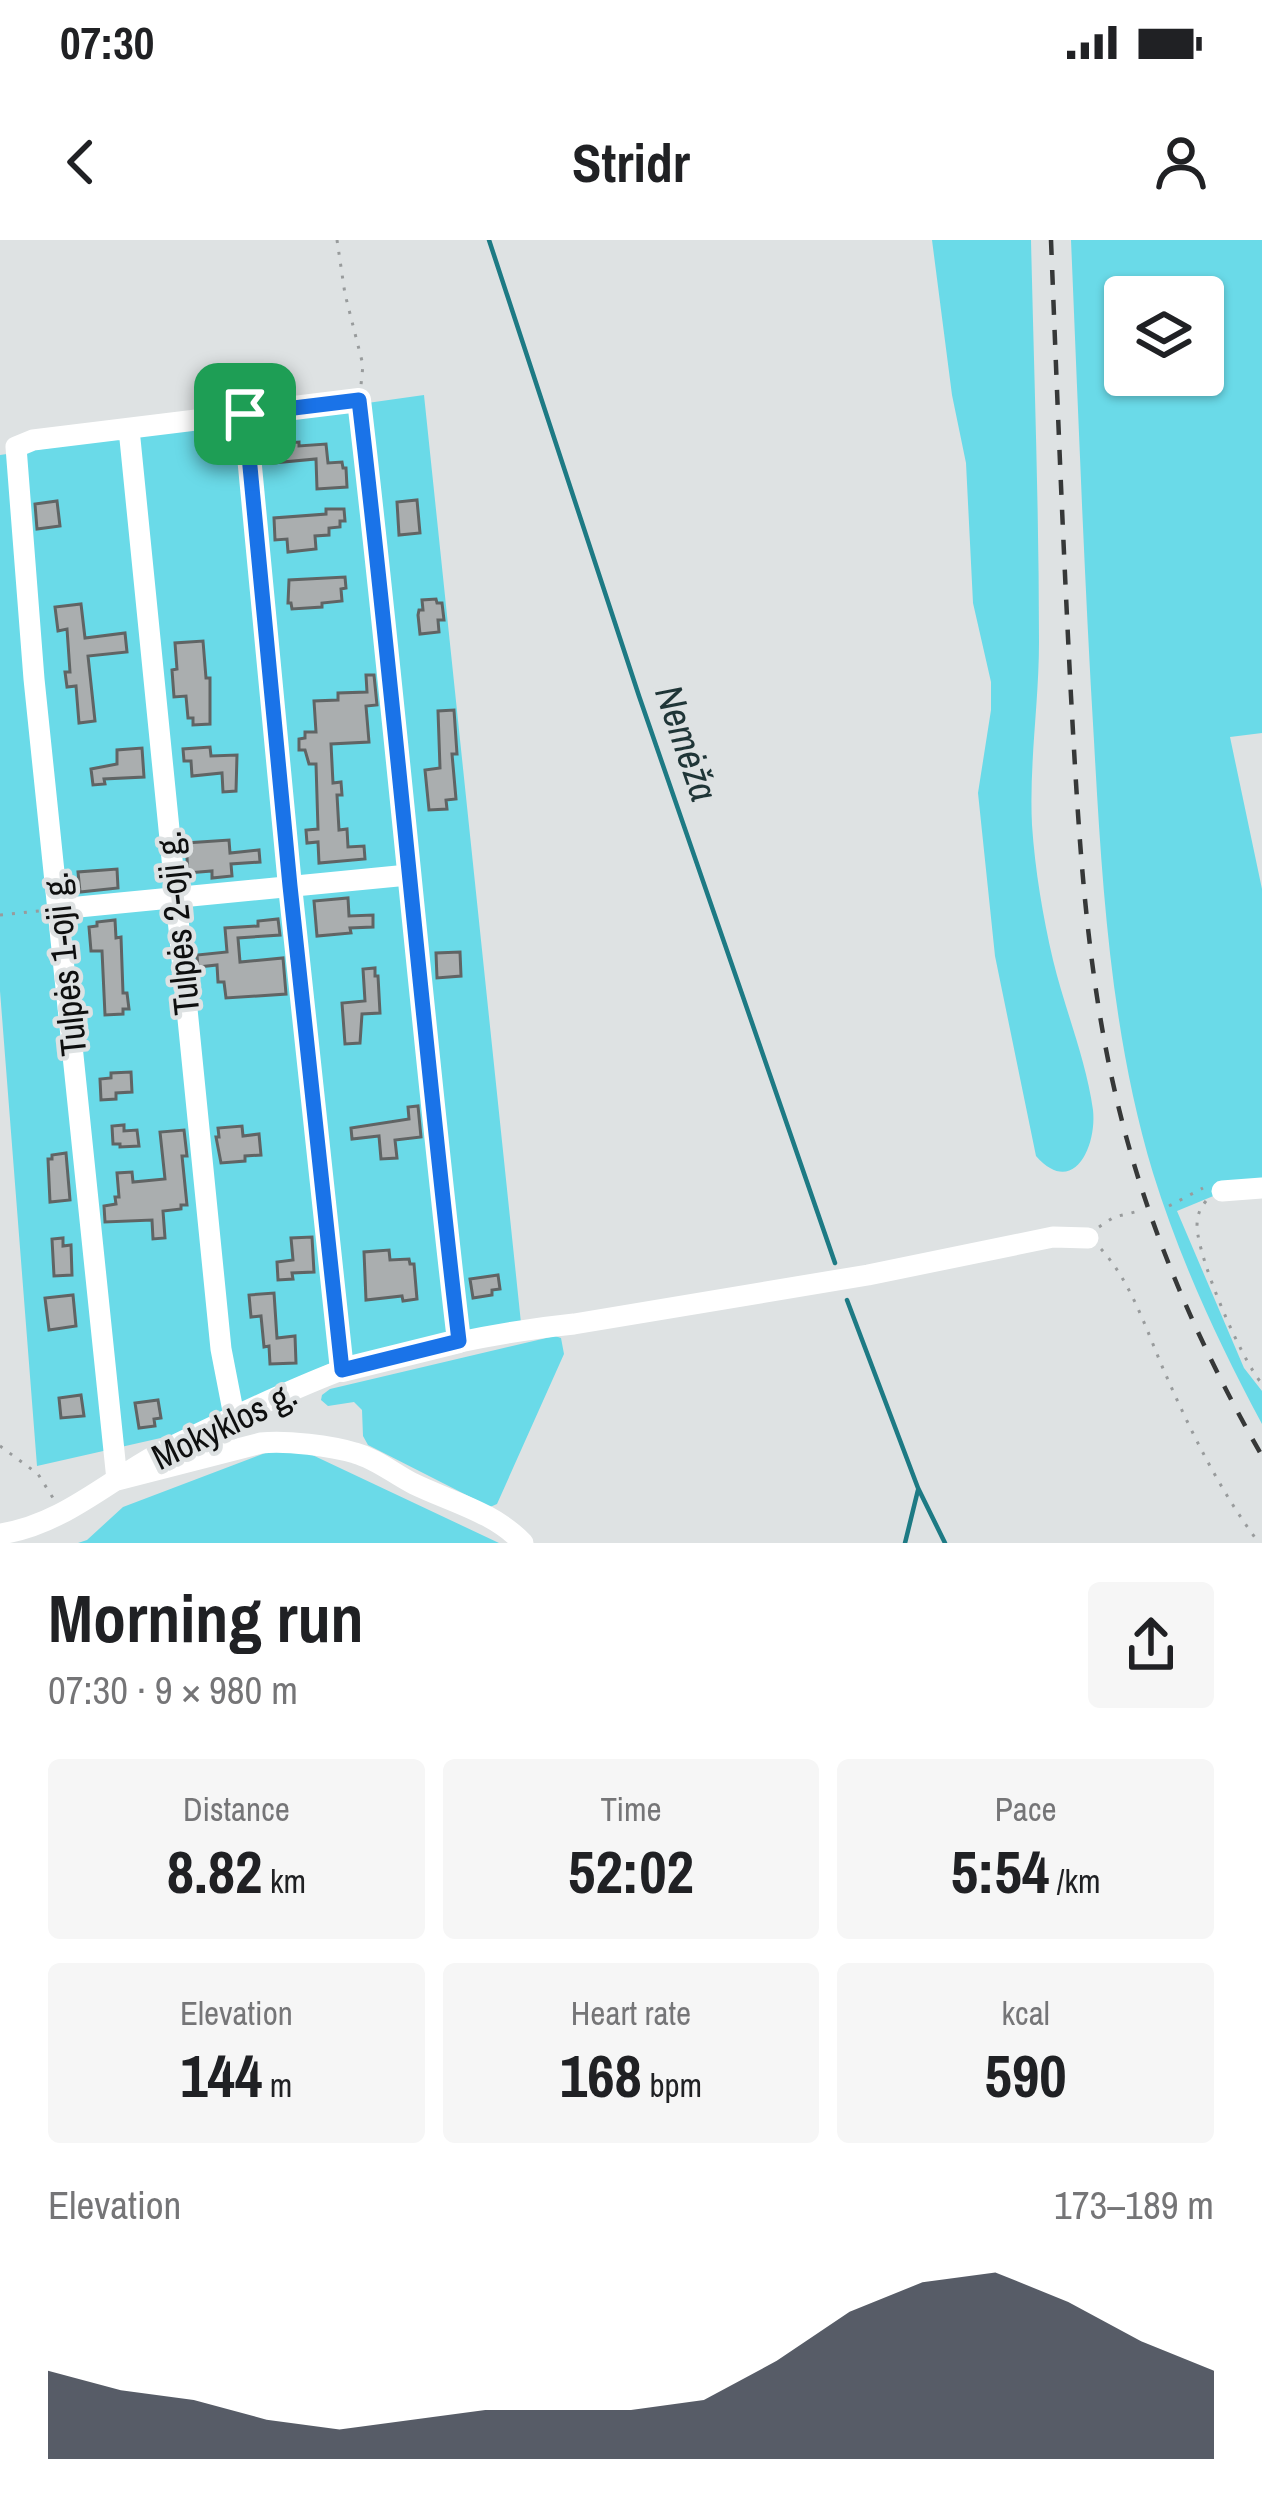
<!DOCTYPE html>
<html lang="en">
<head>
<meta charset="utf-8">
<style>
	body { margin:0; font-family:"Archivo Narrow",sans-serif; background:#f6f6f6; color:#202124; height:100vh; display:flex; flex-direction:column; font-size:45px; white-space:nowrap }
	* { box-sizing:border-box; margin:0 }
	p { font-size:39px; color:#757577 }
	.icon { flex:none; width:66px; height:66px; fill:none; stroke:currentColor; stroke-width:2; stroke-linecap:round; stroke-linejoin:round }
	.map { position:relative; height:1303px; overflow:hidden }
	.sheet { display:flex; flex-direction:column; background:#fff; flex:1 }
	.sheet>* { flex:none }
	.controls { position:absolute; left:1104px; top:36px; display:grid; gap:24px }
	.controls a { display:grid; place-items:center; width:120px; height:120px; border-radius:12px; background:#fff; box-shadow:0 3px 9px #0004; font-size:60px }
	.pin { position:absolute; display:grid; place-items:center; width:102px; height:102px; color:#fff; margin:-51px; border-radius:24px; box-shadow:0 6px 18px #0006 }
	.round { display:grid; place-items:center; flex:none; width:126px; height:126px; border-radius:12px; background:#f6f6f6 }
	.headline { display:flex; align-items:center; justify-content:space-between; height:204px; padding:0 48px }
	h1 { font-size:66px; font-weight:700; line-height:90px }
	.figures { display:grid; grid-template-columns:repeat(3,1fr); gap:18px; height:204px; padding:12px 48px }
	.figures div { display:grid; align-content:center; border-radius:12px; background:#f6f6f6; text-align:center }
	.figures b { font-size:60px; font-weight:700 }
	.figures small { font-size:33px; font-weight:400 }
	.figures p { font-size:33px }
	.chart { height:336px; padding:24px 48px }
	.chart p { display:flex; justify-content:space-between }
	.chart svg { width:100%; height:216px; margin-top:12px; fill:#111827; opacity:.7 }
	.status { display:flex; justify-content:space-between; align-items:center; height:84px; padding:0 60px; background:#fff; direction:ltr }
	.status svg { height:33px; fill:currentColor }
	header { display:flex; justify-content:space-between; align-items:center; height:156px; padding:0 48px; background:#fff; font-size:54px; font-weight:700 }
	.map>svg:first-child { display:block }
	.green { fill:#6adae8; fill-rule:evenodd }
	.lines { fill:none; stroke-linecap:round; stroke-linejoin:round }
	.stream { stroke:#1d7a84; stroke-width:4.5 }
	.building { fill:#aaaeaf; stroke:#606464; stroke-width:3 }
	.path { stroke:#989b9c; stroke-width:3; stroke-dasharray:3 9; stroke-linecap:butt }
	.minor { stroke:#fff; stroke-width:21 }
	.rail { stroke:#363838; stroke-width:4.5; stroke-dasharray:15 15; stroke-linecap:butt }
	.route-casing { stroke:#fff; stroke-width:24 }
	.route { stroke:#1a73e8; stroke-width:15 }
	.labels { text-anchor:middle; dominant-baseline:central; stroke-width:9; stroke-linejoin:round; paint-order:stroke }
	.street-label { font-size:36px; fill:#0e0f0f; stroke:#dee2e3 }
	.water-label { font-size:39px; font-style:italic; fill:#1f3537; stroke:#dee2e3 }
</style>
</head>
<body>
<div class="status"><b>07:30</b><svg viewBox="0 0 49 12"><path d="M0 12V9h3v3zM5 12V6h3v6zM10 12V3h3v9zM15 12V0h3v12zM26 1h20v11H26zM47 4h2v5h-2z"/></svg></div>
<header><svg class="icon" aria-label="back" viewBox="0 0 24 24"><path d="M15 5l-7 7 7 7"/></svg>Stridr<svg class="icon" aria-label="person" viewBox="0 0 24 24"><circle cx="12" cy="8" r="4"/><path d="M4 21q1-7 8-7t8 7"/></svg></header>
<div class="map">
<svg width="1262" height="1303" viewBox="0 0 1262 1303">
	<rect width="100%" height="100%" fill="#dee2e3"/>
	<!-- green -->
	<path class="green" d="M 932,0 L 1031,0 C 1034,134 1039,268 1039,402 C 1039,463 1029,524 1032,585 C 1035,630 1043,677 1053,720 C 1065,770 1086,819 1093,870 C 1097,907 1073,958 1036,916 L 995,716 L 978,553 L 991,470 L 991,442 L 973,363 L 966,223 L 952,155 Z
		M 1071,0 L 1262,0 L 1262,493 L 1230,497 L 1262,649 L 1262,941 L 1240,945 L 1177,971 L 1244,1128 L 1262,1151 L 1262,1184 C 1219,1104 1180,1020 1153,933 C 1111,794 1102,646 1094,501 C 1084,334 1078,167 1071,0 ZM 1125,57 L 1203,57 L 1203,135 L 1125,135 Z
		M 424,155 L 521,1083 L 333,1122 L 174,1195 L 37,1226 L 0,751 L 0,215 Z
		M 555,1096 L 561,1098 L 564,1114 L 497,1264 L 490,1267 L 368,1205 L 363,1196 L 362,1170 L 354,1162 L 328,1166 L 321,1160 L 322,1155 L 330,1149 Z
		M 289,1204 L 499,1303 L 78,1303 L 87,1300 L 123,1267 Z"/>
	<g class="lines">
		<!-- stream -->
		<path class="stream" d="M 489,0 L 639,456 L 835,1023
			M 847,1060 L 918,1248 L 945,1303
			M 905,1303 L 918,1250"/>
	</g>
	<!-- building -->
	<path class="building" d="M 285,189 L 286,203 L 299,202 L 299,206 L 326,204 L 328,223 L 342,222 L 343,228 L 346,228 L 347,247 L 317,249 L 316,219 L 272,223 L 269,191 Z
		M 417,260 L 420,293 L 399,295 L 397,262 Z
		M 57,261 L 60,286 L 37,289 L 35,264 Z
		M 326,269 L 344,269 L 345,281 L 340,281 L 340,287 L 329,288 L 329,295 L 315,296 L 316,309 L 288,312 L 287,299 L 275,300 L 274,278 L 326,274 Z
		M 345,337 L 346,348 L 341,349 L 342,361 L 322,363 L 322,367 L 292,369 L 291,363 L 288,363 L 289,340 Z
		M 436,359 L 437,363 L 442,363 L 444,380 L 438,380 L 439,392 L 420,394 L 418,375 L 419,370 L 423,370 L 422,360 Z
		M 81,364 L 85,398 L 125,393 L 127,412 L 88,416 L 95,481 L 79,483 L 76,446 L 67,447 L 65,432 L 70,432 L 67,389 L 58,391 L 55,367 Z
		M 203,401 L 206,438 L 210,438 L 210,484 L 193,485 L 193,478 L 188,478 L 186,456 L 174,457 L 172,430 L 177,429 L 175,403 Z
		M 366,435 L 374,435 L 377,465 L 366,466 L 369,502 L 331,504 L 333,543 L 341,542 L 342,555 L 337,555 L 339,590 L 347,589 L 348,607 L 364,606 L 365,619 L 319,623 L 318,602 L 307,603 L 306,590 L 318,589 L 316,524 L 309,524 L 305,510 L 299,510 L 299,499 L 305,498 L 305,492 L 316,492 L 314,461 L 338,460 L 338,453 L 367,452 Z
		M 454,470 L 457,514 L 452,514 L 456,559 L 446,560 L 447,569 L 429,570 L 425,530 L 440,528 L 438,471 Z
		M 210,507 L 211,516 L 237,515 L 236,551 L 223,552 L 222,533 L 192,536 L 191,521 L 184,521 L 183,509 Z
		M 142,508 L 144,537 L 104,539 L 105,544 L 93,545 L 91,529 L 117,524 L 117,510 Z
		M 229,600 L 230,613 L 259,610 L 260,622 L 231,624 L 232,636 L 212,638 L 212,631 L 188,633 L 186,603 Z
		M 117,629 L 118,648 L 80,652 L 78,632 Z
		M 348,658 L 349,676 L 373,675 L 373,687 L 350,688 L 351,693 L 317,696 L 314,661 Z
		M 278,679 L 280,695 L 238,698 L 240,722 L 283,718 L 286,754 L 226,758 L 224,742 L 218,742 L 217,725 L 198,727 L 197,715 L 227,712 L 225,688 L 258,686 L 258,681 Z
		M 115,680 L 116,698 L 121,697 L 123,753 L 127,753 L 129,769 L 123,769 L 123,774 L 105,775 L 102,711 L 91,711 L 89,687 L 97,686 L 97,682 Z
		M 460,712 L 461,736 L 437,738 L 436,713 Z
		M 375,728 L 375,736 L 378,736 L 380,773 L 362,774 L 360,803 L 345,804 L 342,763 L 365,761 L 363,729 Z
		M 131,832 L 132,852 L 116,853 L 116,859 L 101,860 L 100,839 L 111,838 L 111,833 Z
		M 418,866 L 421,897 L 395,900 L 397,918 L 381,919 L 379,896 L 352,899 L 351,888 L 409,879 L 408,867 Z
		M 124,885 L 124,891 L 137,890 L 139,906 L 120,907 L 120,904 L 113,904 L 112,886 Z
		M 242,886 L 243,896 L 259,894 L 261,915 L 245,916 L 245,921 L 221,923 L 216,897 L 219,897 L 218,888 Z
		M 184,890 L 187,916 L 182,916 L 187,965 L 181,965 L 181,969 L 163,971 L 165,998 L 153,999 L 152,980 L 105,982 L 104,966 L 116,964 L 115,957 L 119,957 L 117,933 L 132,932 L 133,942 L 165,939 L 160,892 Z
		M 66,913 L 70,960 L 50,962 L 48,919 L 52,919 L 52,915 Z
		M 312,997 L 314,1032 L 292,1033 L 293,1039 L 278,1040 L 277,1022 L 293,1020 L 291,998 Z
		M 63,998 L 63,1006 L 71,1005 L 72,1035 L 54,1036 L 52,999 Z
		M 389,1010 L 390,1020 L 409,1019 L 410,1024 L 414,1024 L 417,1059 L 403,1061 L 402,1056 L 366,1060 L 364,1012 Z
		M 498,1035 L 500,1049 L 492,1050 L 492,1055 L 473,1058 L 470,1039 Z
		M 274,1053 L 277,1098 L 295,1096 L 296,1123 L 270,1124 L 269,1106 L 264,1107 L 261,1076 L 251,1077 L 249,1055 Z
		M 73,1055 L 76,1086 L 49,1090 L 45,1058 Z
		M 81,1155 L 84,1176 L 61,1178 L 59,1158 Z
		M 158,1160 L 161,1178 L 154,1179 L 155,1186 L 139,1188 L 135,1163 Z"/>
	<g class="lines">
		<!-- path -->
		<path class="path" d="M 337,0 L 345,54 L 363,125 L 361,145
			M 0,675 L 39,671
			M 1206,961 C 1199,970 1197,976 1197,987 C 1199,1021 1240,1117 1262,1144
			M 1169,966 L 1203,948
			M 1099,987 L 1114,977 L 1135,972
			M 1101,1009 C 1132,1043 1147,1092 1165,1133 C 1191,1192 1220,1251 1259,1303
			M 0,1206 L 38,1234 L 53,1258"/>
		<!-- minor -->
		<path class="minor" d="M 245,174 L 290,646 L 342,1130
			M 129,189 L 221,1109 L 234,1176
			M 58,669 L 408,635
			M 1222,951 L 1262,948
			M 459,1101 C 422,788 396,474 359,160 L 33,200 L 16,207 L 34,439 L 117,1240 L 261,1203 C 285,1200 332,1206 355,1213 C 377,1219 394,1234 414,1244 C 451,1262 494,1272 523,1303
			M 0,1294 C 65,1285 114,1235 171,1207 C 226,1180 282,1153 339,1131 C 359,1124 381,1120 402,1115 C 459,1101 515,1090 574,1084 L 868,1035 L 1053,997 L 1088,998"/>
		<!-- rail -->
		<path class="rail" d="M 1051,0 C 1057,152 1063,304 1071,456 C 1079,599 1086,741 1122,881 C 1152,998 1202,1111 1262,1216"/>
	</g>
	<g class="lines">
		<!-- route casing -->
		<g class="route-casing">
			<path id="route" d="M 359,160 C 396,474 422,788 459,1101 L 342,1130 L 290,646 L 245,174 Z"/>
		</g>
		<!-- route -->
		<use href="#route" class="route"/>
	</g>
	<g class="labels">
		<!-- street labels -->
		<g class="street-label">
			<text transform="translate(177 683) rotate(-96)">Tulpės 2-oji g.</text>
			<text transform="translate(64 724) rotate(-96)">Tulpės 1-oji g.</text>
			<text transform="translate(224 1185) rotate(-26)">Mokyklos g.</text>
		</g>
		<!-- water labels -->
		<g class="water-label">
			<text transform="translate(687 503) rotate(71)">Nemėža</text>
		</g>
	</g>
</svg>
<div class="controls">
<a><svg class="icon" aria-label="layers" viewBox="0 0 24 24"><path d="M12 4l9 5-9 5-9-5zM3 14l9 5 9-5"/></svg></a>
</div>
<div class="pin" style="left:245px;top:174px;background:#1e9e55"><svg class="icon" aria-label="arrive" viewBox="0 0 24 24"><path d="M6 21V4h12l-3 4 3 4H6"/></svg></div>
</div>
<section class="sheet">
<div class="headline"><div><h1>Morning run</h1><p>07:30 · 9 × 980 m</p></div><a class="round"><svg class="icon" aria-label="share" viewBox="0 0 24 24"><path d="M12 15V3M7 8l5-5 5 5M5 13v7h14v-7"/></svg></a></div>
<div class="figures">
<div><p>Distance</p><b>8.82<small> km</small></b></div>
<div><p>Time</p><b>52:02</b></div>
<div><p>Pace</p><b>5:54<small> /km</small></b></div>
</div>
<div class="figures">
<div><p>Elevation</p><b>144<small> m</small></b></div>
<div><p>Heart rate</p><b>168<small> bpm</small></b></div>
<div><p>kcal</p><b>590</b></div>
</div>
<div class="chart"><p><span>Elevation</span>173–189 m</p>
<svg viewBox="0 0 160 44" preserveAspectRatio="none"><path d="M0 44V26L10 30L20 32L30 36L40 38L50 36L60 34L70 34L80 34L90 32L100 24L110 14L120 8L130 6L140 12L150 20L160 26V44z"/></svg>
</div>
</section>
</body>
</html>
